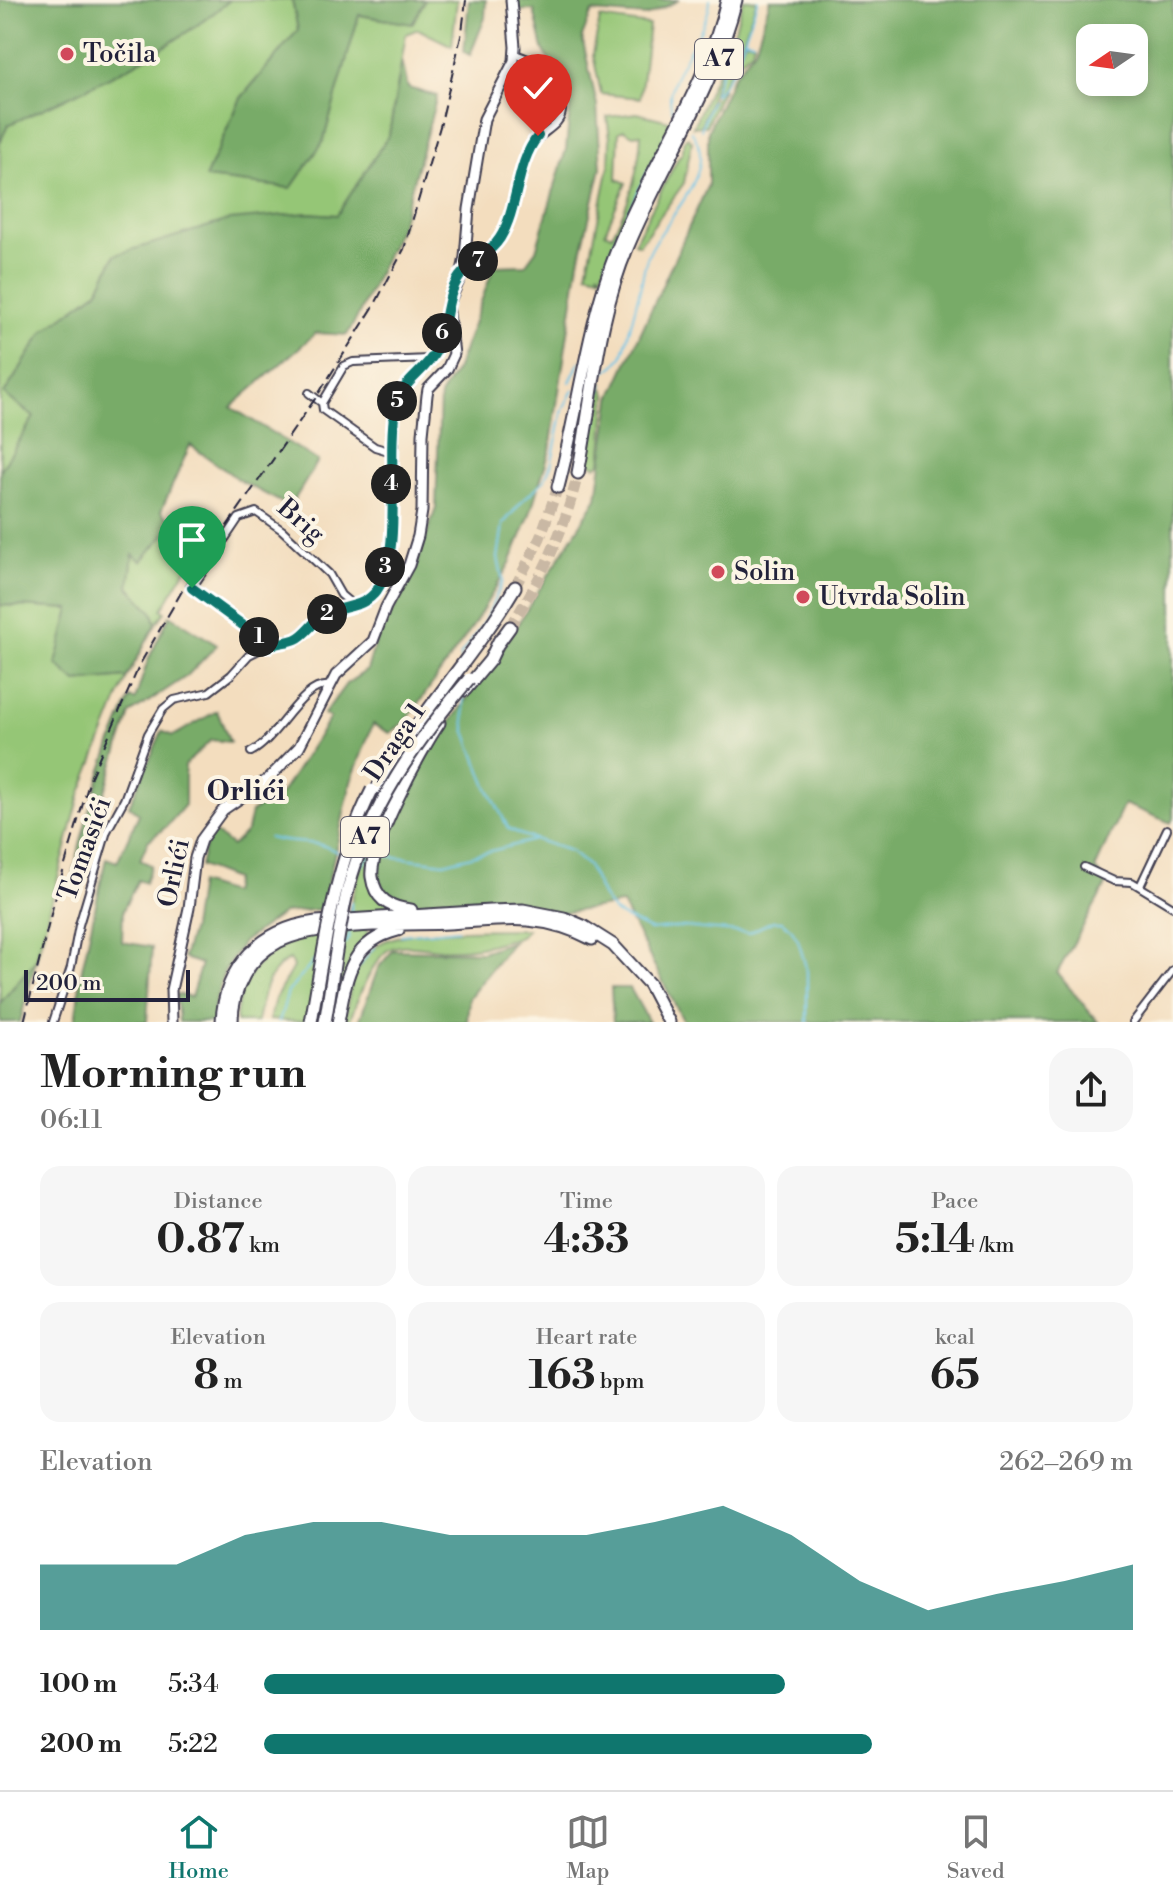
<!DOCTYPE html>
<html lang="en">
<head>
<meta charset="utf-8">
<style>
	body { margin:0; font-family:"Libre Bodoni",serif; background:#f6f6f6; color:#222; height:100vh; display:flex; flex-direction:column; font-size:30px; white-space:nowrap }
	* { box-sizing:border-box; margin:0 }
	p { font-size:26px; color:#767676 }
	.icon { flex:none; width:44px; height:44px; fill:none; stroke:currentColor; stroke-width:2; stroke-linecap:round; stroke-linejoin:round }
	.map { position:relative; height:1022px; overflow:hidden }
	.sheet { display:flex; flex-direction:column; background:#fff; flex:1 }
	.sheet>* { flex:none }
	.needle { width:52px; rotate:257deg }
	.fabs { position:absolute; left:1076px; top:24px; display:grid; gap:16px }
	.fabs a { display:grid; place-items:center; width:72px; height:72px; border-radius:16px; background:#fff; box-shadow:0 4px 12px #0003; font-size:40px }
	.scale { position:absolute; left:24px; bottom:20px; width:166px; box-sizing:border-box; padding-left:8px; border:4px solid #22223b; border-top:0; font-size:22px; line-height:28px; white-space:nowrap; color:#22223b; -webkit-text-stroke:6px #fcf5e5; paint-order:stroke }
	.pin { position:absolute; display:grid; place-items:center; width:68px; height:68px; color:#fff; margin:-82px -34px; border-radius:50% 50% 50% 0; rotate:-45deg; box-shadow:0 0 8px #0007 }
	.pin .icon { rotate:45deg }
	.km { position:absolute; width:40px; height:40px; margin:-20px; border-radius:50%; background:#222; color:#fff; font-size:22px; line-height:40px; text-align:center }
	.round { display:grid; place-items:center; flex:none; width:84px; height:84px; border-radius:24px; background:#f6f6f6 }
	.overview { display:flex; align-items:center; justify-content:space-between; height:136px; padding:0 40px }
	h1 { font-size:44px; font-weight:700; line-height:60px }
	.metrics { display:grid; grid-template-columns:repeat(3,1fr); gap:12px; height:136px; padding:8px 40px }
	.metrics div { display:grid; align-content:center; border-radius:20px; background:#f6f6f6; text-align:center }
	.metrics b { font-size:40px; font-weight:700 }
	.metrics small { font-size:22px; font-weight:400 }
	.metrics p { font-size:22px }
	.chart { height:224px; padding:16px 40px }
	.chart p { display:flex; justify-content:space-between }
	.chart svg { width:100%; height:144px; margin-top:8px; fill:#0f766e; opacity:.7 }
	ul { padding:0 40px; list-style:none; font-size:26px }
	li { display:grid; grid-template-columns:128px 96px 1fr; align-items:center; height:60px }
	li i { height:20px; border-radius:10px; background:#0f766e }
	.tabs { display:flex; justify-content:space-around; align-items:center; height:112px; border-top:2px solid #e0e0e0; background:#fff; font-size:22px; color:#767676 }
	.tabs a { display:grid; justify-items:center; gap:4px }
	.tabs .active { color:#0f766e }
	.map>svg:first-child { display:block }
	.green { fill:#95c676; stroke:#5c7458; stroke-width:2; fill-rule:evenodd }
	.forest { fill:#78ab67; stroke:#4d6651; stroke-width:2; fill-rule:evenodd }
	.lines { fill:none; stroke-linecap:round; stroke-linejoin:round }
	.stream { stroke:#6ac4e8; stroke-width:2 }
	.highway-tunnel { stroke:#c9b8a4; stroke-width:11; stroke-dasharray:11 5.5; stroke-linecap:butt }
	.street-casing { stroke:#413e4f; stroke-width:10 }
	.secondary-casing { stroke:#413e4f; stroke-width:13 }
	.highway-casing { stroke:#413e4f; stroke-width:15 }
	.street { stroke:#fff; stroke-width:6 }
	.secondary { stroke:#fff; stroke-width:9 }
	.highway { stroke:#fff; stroke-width:11 }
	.rail { stroke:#22223b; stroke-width:2; stroke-dasharray:12 6; stroke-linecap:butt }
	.highway-bridge-casing { stroke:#413e4f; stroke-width:15; stroke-linecap:butt }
	.highway-bridge { stroke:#fff; stroke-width:11 }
	.route-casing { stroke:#fff; stroke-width:16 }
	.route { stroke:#0f766e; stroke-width:10 }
	.poi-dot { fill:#d1495b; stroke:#fcf5e5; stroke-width:3 }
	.labels { text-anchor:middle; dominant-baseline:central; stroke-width:8; stroke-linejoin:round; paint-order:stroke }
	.shield { fill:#fcf5e5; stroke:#63616e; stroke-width:2 }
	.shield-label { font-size:24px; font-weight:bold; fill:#22223b }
	.poi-label { font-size:26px; fill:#22223b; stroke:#fcf5e5; text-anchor:start }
	.street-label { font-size:26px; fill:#22223b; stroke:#fcf5e5 }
	.neighbourhood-label { font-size:28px; font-weight:bold; fill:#22223b; stroke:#fcf5e5 }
</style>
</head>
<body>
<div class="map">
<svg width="1173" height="1022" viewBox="0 0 1173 1022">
	<rect width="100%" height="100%" fill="#fcf5e5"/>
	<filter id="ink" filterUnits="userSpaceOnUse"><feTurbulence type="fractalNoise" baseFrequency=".0125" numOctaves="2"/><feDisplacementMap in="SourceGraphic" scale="16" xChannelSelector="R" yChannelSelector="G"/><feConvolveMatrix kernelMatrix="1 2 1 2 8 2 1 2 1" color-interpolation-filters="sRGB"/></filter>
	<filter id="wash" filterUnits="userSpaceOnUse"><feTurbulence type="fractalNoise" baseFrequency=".006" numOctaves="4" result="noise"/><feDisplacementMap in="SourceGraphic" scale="32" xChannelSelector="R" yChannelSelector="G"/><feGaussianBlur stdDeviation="1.8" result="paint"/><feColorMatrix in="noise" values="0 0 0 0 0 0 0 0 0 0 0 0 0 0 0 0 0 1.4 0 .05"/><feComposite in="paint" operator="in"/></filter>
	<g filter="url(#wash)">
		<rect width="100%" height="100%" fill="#f3ddbe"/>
		<!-- green -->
		<path class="green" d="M 230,0 L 292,0 L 298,30 L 241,98 L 205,178 L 291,188 L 323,142 L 359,15 L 412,24 L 425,0 L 457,0 L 452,46 L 418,29 L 406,34 L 389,135 L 337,215 L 307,213 L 115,256 L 98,291 L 44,331 L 4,394 L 34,417 L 0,471 L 0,142 L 8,125 C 86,89 164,55 230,0 Z
			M 743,0 L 757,0 L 734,65 L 745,40 L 754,42 L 752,50 L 734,66 L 717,93 L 723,88 L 706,126 L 702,126 L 706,112 L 716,95 L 715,90 L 724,60 L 701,126 L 693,127 L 725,54 L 728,54 Z
			M 600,18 L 649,25 L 640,98 L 601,94 L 593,54 Z
			M 637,113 L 673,122 C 650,172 619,221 602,275 L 598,271 L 600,276 L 587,273 L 609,166 L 610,138 L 607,117 ZM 624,130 L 633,135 L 641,134 C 639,172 630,203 612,235 L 605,232 L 626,183 L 617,179 L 619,132 Z
			M 688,137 L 692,141 L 684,183 L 639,245 L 634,243 L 679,156 L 682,154 L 685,139 Z
			M 600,381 L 603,384 L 595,404 L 603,387 L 607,394 L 601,463 L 596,466 L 587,462 L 596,421 L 589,436 L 585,470 L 582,470 L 598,386 Z
			M 174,524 L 199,547 L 162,609 L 165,612 L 156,624 L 153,613 L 129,587 L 133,553 L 142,561 Z
			M 0,605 L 70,609 L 76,682 L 127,677 L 80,795 L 36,960 L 0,1003 Z
			M 375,844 L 368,875 L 397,911 L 366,914 L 367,933 L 384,930 L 366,943 L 335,1022 L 330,1022 L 341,950 L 318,961 L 308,1022 L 269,1020 L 275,999 L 293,967 L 290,959 C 265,972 262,997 257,1022 L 236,1022 C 237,954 296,939 348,914 L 365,850 Z
			M 527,929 C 522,938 510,939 500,942 C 482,948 463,950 444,949 C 428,949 402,941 388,950 C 371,962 356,1003 349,1022 L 344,1022 C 348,1005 349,982 359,967 C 364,960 371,949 379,944 C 405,927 493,930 527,929 Z"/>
		<!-- forest -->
		<path class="forest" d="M 0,0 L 230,0 C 164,55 86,89 8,125 L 0,142 Z
			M 292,0 L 425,0 L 412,24 L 359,15 L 323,142 L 291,188 L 205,178 L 241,98 L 298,30 Z
			M 469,0 L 486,0 L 485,18 L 470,55 L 464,52 Z
			M 515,0 L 679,0 L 646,16 L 592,12 L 582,37 L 597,105 L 601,168 L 579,261 L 550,450 L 529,517 L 510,563 L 473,626 L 406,721 L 390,733 L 373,724 L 351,782 L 322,909 L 283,913 L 243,942 L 224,972 L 214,1007 L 216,1022 L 179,1022 L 176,994 L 191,997 L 201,964 L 183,958 L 192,928 L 199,883 L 231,893 L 234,879 L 200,866 L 205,846 L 214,832 L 232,846 L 247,831 L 251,812 L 275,799 L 282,792 L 330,718 L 324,714 L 346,684 L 367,670 L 376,640 L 412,577 L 436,508 L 440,396 L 457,368 L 494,266 L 525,265 L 536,250 L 566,149 L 571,99 L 543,49 L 534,10 L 513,11 Z
			M 770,0 L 1173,0 L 1173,818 L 1171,823 L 1124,804 L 1095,869 L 1107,883 L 1057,973 L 1098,1022 L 684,1022 L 622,904 L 562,913 L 509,902 L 400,904 L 386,895 L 379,879 L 381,860 L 403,804 L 422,763 L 507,641 L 597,498 L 611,398 L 708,185 L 708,131 L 733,76 L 755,49 ZM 1090,38 L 1134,38 L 1134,82 L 1090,82 Z
			M 402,60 L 408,88 L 437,96 L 401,225 L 359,314 L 347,335 L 316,333 L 231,407 L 318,461 L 290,507 L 242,482 L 190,445 L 161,511 L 174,524 L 141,561 L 133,554 L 129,587 L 153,613 L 156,624 L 127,677 L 76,682 L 56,664 L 70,609 L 0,605 L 0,471 L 34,417 L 4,394 L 44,331 L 98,291 L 115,255 L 229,220 L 307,213 L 337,215 L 389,135 Z
			M 170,615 L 217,645 L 187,676 L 130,714 L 77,878 L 74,874 C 85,813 105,756 130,698 L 135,700 L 148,660 Z
			M 217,711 L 230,742 L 211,740 L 185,765 L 185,805 L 167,826 L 148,841 L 140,860 L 151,865 L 145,883 L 138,880 L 123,910 L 122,942 L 152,947 L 147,1022 L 75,1022 L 82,969 L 106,858 L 117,862 L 139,814 L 129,806 L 162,731 L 173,736 Z
			M 513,941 L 469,998 L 467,1022 L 359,1022 L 378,968 L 393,950 L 482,952 Z
			M 36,960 L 20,1022 L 0,1022 L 0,1003 Z
			M 611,988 L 630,988 L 649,1022 L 613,1022 Z"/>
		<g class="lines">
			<!-- stream -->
			<path class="stream" d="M 746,39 L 753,41
				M 714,94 L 726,55
				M 716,95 L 734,68 L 758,0
				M 677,118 C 650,87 709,37 710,0
				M 701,130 L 711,101
				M 627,214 L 667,133
				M 607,262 L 618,234
				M 601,375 L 614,366 L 622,357 C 629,333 635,309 641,285 C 643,276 644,265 648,256 C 662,220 723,171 691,131
				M 570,382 L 580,361
				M 590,437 L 596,422 L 595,404 L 603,385
				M 460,659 L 460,656 L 484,623 L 503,581 L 498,558 L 503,524 L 524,499 L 544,481 L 551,465 L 563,409 L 573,390
				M 463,693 L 465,729 L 486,784 L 508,828 L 522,835 L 570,851 L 588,866 L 603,897 L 614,912 L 650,930 L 684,927 L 748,933 L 773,921 L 782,921 L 792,930 L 798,940 L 807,971 L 807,1022
				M 269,838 C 296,846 315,837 340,854
				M 380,855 L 444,863 L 534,840
				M 361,866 L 370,856
				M 351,902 L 351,915
				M 401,935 L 458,929
				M 343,945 L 348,939 L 350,929
				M 358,967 L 374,947
				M 279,1022 L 288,992 L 316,959"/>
		</g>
	</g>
	<g filter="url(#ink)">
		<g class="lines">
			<!-- highway-tunnel -->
			<path class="highway-tunnel" d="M 515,587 L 540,538 L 558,487
				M 510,627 C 542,578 565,530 578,473"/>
			<!-- street casing -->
			<g class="street-casing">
				<path id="street" d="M 462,275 C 475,263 493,251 501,235 C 515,208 516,174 531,147 C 538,133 561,127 562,111 C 563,103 559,95 556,87 C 547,66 536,61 515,54
					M 309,393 L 322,403
					M 392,452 L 375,447 L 323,410 L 322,403 L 344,366 L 353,362 L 430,359
					M 382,582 L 391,538 L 395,410 L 404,386 L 433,355 L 447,314
					M 267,647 L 263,640 L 192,588 L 239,518 L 256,512 L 282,530 L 329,574 L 341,595 L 353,605
					M 251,752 C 278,739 302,681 330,686
					M 1084,867 L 1114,881 L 1132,882 L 1173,907
					M 1140,886 L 1167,829
					M 53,1022 L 71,967 L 79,925 L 107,831 L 124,800 L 148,734 L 163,709 L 174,700 L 209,692 L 231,675 L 249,655 L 271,644 L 295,639 L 318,618 L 333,611 L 365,603 L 386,579 L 396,576 L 403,578
					M 1133,1022 L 1173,970"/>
			</g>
			<!-- secondary casing -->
			<g class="secondary-casing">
				<path id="secondary" d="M 172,1022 L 171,990 L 189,908 L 195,858 L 201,840 L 223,810 L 268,779 L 299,747 L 336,675 L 373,641 L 386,607 L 409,565 L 418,536 L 422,511 L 423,434 L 427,395 L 428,389 L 447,369 L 454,354 L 448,305 L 461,276 L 465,257 L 469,209 L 484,119 L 514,61 L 515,47 L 511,0"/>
			</g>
			<!-- highway casing -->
			<g class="highway-casing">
				<path id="highway" d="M 578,473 C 593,398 597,318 628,246 C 663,163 714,88 736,0
					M 558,487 C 579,408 587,326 617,250 C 650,165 707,90 727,0
					M 497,645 L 510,627
					M 465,690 L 490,660 L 499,641
					M 371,801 C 409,723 471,662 515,587
					M 411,910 C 391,908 375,900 372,877 C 368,848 421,749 439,723
					M 222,1022 C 224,966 262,929 316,922 L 490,911 L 523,910 L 564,918 L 583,926 L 613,945 L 649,984 L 669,1022
					M 232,1022 C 232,989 248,957 278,942 C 315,922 404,925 448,923 C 474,922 502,918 528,920 C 550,922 573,929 592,939
					M 338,1022 C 346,979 349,942 398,930"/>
			</g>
			<!-- street -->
			<use href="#street" class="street"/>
			<!-- secondary -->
			<use href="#secondary" class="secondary"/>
			<!-- highway -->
			<use href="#highway" class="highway"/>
			<!-- rail -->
			<path class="rail" d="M 24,1022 L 53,906 L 91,776 L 140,664 L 182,591 L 317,396 L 374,306 L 404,249 L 441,123 L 462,32 L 466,0"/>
			<!-- highway-bridge casing -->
			<g class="highway-bridge-casing">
				<path id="highway-bridge" d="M 311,1022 C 325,942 335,863 372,790
					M 325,1022 C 333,978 337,933 348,889 C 369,807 415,743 469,679"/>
			</g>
			<!-- highway-bridge -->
			<use href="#highway-bridge" class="highway-bridge"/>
		</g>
	</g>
	<g class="lines" filter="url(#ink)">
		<!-- route casing -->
		<g class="route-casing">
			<path id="route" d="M 192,588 L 263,640 L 267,647 C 276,642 287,643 296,639 C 307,634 313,621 324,615 C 342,605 364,609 377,590 C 404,553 386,458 395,410 C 400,381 423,375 436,351 C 448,328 444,298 460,276 C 471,262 490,254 500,238 C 519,207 515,165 538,136"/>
		</g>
		<!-- route -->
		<use href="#route" class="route"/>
	</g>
	<!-- markers -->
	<g class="poi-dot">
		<circle cx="67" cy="54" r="8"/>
		<circle cx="718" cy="572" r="8"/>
		<circle cx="803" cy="597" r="8"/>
	</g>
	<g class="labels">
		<!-- shield labels -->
		<g class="shield">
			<rect x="695" y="39" width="48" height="40" rx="6"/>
			<rect x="341" y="817" width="48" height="40" rx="6"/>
		</g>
		<g class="shield-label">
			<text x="719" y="59">A7</text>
			<text x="365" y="837">A7</text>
		</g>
		<!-- poi labels -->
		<g class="poi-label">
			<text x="83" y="54">Točila</text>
			<text x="734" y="572">Solin</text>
			<text x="819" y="597">Utvrda Solin</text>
		</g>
		<!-- street labels -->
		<g class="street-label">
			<text transform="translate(301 521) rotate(41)">Brig</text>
			<text transform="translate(395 742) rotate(-56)">Draga 1</text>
			<text transform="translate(85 849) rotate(-70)">Tomasići</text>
			<text transform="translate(174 873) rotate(-78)">Orlići</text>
		</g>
		<!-- neighbourhood labels -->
		<g class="neighbourhood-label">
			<text x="246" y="791">Orlići</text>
		</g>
	</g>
</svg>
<div class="fabs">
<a><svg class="needle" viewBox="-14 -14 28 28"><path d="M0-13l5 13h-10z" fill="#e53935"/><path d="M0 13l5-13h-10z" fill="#767676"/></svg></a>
</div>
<div class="scale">200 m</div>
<div class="pin" style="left:192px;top:588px;background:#1e9e55"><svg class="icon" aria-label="arrive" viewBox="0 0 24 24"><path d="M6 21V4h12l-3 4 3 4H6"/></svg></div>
<div class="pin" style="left:538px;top:136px;background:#d93025"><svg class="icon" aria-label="check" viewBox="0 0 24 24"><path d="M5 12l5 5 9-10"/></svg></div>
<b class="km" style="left:259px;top:637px">1</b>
<b class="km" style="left:327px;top:614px">2</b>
<b class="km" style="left:385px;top:567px">3</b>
<b class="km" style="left:391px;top:484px">4</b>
<b class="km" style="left:397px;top:401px">5</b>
<b class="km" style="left:442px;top:333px">6</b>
<b class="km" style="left:478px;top:261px">7</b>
</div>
<section class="sheet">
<div class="overview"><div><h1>Morning run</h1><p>06:11</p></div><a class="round"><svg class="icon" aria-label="share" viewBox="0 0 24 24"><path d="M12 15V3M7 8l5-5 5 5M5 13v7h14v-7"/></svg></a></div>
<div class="metrics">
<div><p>Distance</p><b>0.87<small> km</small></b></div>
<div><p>Time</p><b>4:33</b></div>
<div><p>Pace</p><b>5:14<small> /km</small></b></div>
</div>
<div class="metrics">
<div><p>Elevation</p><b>8<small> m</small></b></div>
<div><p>Heart rate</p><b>163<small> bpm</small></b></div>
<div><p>kcal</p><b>65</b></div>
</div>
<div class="chart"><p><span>Elevation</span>262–269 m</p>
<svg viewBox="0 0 160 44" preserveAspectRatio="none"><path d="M0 44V24L10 24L20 24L30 15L40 11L50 11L60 15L70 15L80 15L90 11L100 6L110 15L120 29L130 38L140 33L150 29L160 24V44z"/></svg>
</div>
<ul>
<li><b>100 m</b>5:34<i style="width:60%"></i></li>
<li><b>200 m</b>5:22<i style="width:70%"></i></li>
</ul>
</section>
<nav class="tabs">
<a class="active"><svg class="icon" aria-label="home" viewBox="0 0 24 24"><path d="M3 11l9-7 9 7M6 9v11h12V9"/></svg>Home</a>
<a><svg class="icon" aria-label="map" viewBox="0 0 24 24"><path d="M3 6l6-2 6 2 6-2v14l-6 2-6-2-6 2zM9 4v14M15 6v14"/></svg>Map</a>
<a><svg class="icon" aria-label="saved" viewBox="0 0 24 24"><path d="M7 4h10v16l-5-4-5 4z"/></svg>Saved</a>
</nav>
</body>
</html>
